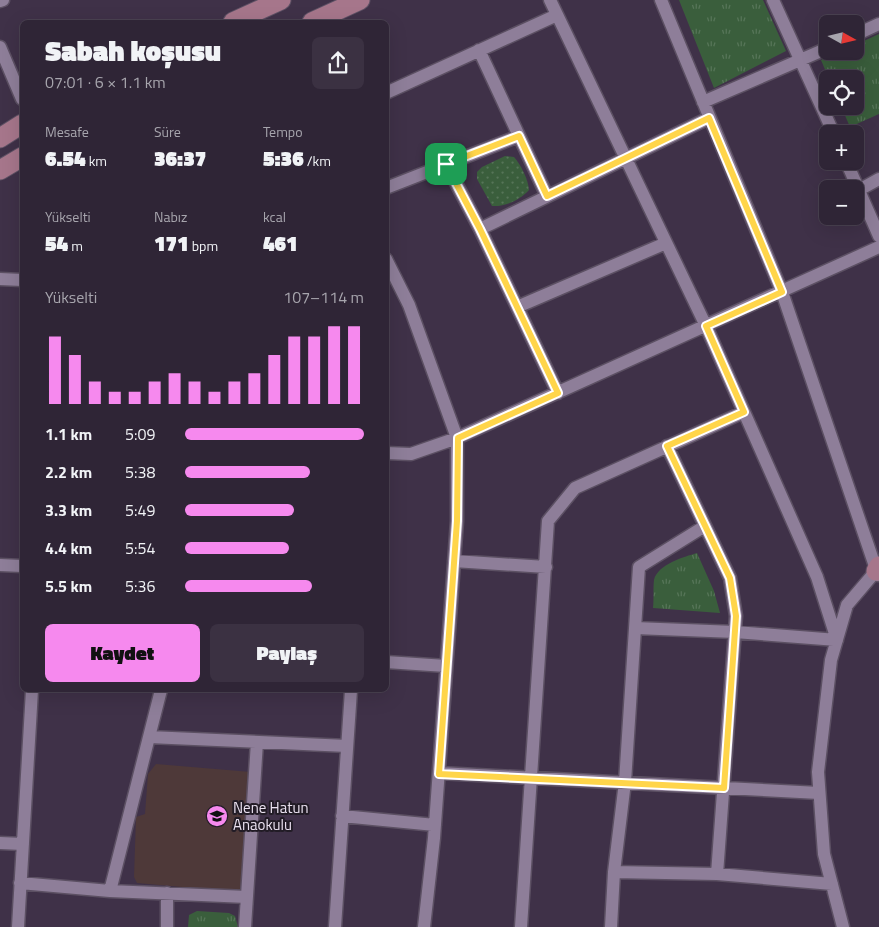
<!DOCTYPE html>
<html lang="tr">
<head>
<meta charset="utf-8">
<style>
	body { margin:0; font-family:"Titillium Web",sans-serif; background:#3b3142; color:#f1f3f6; height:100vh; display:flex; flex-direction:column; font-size:19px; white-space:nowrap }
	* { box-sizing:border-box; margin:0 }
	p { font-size:16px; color:#a7a5ad }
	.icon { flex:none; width:28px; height:28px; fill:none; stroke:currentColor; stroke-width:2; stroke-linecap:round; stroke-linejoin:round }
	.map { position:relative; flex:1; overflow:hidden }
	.drawer { position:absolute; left:20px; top:20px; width:369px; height:672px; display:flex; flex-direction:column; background:#2f2536; border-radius:8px; box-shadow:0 5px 20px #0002,0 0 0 1px #4a4251 }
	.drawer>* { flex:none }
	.needle { width:32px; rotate:98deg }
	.buttons { position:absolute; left:819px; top:15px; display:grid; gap:10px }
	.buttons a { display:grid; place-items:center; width:45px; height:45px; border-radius:8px; background:#2f2536; box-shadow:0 5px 20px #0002,0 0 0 1px #4a4251; font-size:25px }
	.pin { position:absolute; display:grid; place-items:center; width:42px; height:42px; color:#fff; margin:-21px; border-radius:10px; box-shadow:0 2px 8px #0006 }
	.round { display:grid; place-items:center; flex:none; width:52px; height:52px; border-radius:8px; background:#3b3142 }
	.headline { display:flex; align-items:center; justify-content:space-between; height:85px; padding:0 25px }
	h1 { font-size:28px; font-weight:800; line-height:38px }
	.stats { display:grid; grid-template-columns:repeat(3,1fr); gap:8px; height:85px; padding:5px 25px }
	.stats div { display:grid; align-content:center }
	.stats b { font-size:21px; font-weight:800 }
	.stats small { font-size:14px; font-weight:400 }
	.stats p { font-size:14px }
	.chart { height:140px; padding:10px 25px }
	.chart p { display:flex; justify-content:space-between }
	.chart svg { width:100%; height:90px; margin-top:5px; stroke:#f689ee; stroke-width:6 }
	.primary-button { display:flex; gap:10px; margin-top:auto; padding:10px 25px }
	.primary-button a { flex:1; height:58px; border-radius:8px; background:#f689ee; color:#111; font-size:20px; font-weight:800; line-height:58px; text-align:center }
	.primary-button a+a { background:#3b3142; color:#f1f3f6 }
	ul { padding:0 25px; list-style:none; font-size:16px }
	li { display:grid; grid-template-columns:80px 60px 1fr; align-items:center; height:38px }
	li i { height:12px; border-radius:6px; background:#f689ee }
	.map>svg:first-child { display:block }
	.education { fill:#4e3939 }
	.grass { fill:url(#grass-dots) }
	.park { fill:url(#park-tufts) }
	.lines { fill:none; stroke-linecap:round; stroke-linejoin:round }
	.street-casing { stroke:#5c5063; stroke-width:15 }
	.secondary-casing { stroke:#5c5063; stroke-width:21 }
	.street { stroke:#8e7e99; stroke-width:12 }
	.secondary { stroke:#a6768b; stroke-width:19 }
	.route-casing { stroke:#fff; stroke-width:10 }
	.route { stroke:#ffd54a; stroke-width:6 }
	.labels { text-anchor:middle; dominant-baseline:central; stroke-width:4; stroke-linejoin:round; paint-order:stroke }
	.poi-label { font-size:15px; fill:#e9e0ef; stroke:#221c26; text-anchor:start }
</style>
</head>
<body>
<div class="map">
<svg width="879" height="927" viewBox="0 0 879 927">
	<defs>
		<pattern id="grass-dots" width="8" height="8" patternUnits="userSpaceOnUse" patternTransform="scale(1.25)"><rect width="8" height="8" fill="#3a5e3c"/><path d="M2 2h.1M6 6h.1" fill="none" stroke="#567558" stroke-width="1.8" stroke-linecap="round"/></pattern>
		<pattern id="park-tufts" width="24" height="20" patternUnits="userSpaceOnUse" patternTransform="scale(1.25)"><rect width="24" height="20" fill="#3a5e3c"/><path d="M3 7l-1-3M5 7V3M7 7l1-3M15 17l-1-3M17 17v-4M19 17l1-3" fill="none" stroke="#567558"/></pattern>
	</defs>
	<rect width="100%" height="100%" fill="#3f3148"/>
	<!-- education -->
	<path class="education" d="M 156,764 L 251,772 L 244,887 L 238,892 L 137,883 L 134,877 L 136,817 L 145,814 L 148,774 Z"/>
	<!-- grass -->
	<path class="grass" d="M 505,156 L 514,157 C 521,165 528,179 529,190 C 520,200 505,207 492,206 L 477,179 L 477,172 L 482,167 Z"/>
	<!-- park -->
	<path class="park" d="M 679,0 L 763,0 L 786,51 L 714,88 Z
		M 879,34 L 879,114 L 850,127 L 841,106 L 855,106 L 855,79 L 829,79 L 821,60 L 840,51 L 855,51 L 855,45 Z
		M 697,553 L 714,591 L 720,613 L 653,608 C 654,599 653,588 654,580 C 658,564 684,557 697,553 Z
		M 197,911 L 229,913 L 235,916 L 238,927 L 188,927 L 189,915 Z"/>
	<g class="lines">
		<!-- street casing -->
		<g class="street-casing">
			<path id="street" d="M 550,0 L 706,326 L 817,577 L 837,640 L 735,632 L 635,628
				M 661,0 L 782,292 L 878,575
				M 773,0 L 834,134
				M 0,1 L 3,0
				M 855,35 L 879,24
				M 0,47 L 22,99
				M 479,50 L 547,196
				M 386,93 L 557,15
				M 703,102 L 828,48
				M 846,161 L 879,236
				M 446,164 L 480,229 L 558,393
				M 386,188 L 519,136
				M 859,190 L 879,179
				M 480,229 L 709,118
				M 386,259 L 409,305 L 457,438 L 457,521 L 434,838 L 424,927
				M 0,279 L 22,280
				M 517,307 L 666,243
				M 667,446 L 730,578 L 736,616 L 717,874
				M 386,453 L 411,454 L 457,438 L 879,247
				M 454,561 L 546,567
				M 0,565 L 22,566
				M 386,662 L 446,666
				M 149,737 L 161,690
				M 439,773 L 819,793
				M 342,816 L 435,825
				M 0,843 L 23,844
				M 614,872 L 717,874 L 832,884
				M 20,883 L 110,891 L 149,737 L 347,746
				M 110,891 L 247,897
				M 18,927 L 32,690
				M 167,927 L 167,893
				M 245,927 L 257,742
				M 335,927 L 351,690
				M 521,927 L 548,521 L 575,488 L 744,412
				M 611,927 L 614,872 L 625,782 L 639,567 L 705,526
				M 843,927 L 824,854 L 818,772 L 831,660 L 847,605 L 876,571"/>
		</g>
		<!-- secondary casing -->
		<g class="secondary-casing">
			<path id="secondary" d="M 233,22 L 281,0
				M 312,22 L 360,0
				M 0,138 L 22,124
				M 0,170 L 22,157
				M 879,566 L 876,571 L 879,571"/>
		</g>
		<!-- street -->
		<use href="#street" class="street"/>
		<!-- secondary -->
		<use href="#secondary" class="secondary"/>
	</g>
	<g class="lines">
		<!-- route casing -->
		<g class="route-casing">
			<path id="route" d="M 709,118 L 782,292 L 706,326 L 744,412 L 667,446 L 730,578 L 736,616 L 724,788 L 439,774 L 457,521 L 458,438 L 558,393 L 480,229 L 446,164 L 519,136 L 547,196 Z"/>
		</g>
		<!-- route -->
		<use href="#route" class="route"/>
	</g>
	<!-- icons -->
	<defs>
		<g id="school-disc" transform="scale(1.125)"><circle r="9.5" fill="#f689ee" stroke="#221c26"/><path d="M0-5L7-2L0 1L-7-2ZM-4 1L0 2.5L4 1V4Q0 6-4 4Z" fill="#111"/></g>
	</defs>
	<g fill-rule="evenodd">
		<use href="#school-disc" x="217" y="816"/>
	</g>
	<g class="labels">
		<!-- poi labels -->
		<g class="poi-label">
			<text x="233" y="807">Nene Hatun<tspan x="233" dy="17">Anaokulu</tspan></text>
		</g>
	</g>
</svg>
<div class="buttons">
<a><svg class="needle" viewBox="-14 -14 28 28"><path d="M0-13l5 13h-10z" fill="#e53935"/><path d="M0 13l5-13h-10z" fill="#a7a5ad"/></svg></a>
<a><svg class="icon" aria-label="locate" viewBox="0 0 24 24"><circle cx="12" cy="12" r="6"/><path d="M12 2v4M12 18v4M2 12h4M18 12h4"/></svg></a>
<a>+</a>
<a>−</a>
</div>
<div class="pin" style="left:446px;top:164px;background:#1e9e55"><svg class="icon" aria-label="arrive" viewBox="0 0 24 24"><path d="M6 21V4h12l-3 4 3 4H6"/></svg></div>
<section class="drawer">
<div class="headline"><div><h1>Sabah koşusu</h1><p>07:01 · 6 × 1.1 km</p></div><a class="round"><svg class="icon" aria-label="share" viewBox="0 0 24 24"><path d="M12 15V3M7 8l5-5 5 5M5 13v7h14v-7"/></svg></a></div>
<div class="stats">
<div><p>Mesafe</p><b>6.54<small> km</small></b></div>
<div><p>Süre</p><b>36:37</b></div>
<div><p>Tempo</p><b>5:36<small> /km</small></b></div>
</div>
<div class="stats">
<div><p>Yükselti</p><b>54<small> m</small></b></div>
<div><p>Nabız</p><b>171<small> bpm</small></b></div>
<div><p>kcal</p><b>461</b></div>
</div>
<div class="chart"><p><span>Yükselti</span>107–114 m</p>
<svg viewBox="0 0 160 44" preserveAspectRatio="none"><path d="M5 44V11M15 44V20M25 44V33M35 44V38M45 44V38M55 44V33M65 44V29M75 44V33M85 44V38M95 44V33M105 44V29M115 44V20M125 44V11M135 44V11M145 44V6M155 44V6"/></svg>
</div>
<ul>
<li><b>1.1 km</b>5:09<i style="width:100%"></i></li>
<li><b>2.2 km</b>5:38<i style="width:70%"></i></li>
<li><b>3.3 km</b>5:49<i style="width:61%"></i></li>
<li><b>4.4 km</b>5:54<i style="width:58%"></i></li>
<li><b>5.5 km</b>5:36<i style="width:71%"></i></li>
</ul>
<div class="primary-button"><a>Kaydet</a><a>Paylaş</a></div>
</section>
</div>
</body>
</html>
